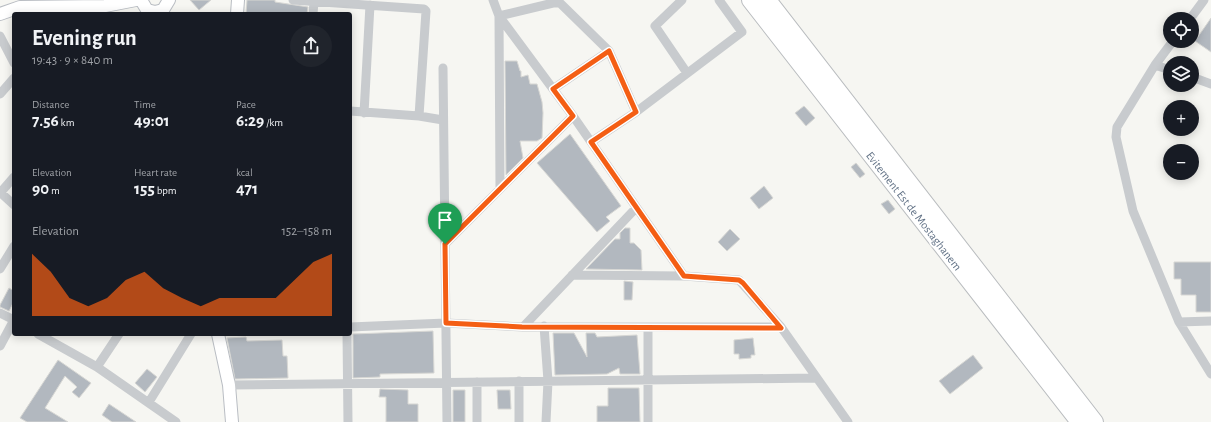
<!DOCTYPE html>
<html lang="en">
<head>
<meta charset="utf-8">
<style>
	body { margin:0; font-family:"Alegreya Sans",sans-serif; background:#20242c; color:#f1f3f6; height:100vh; display:flex; flex-direction:column; font-size:15px; white-space:nowrap }
	* { box-sizing:border-box; margin:0 }
	p { font-size:13px; color:#9ea1a6 }
	.icon { flex:none; width:22px; height:22px; fill:none; stroke:currentColor; stroke-width:2; stroke-linecap:round; stroke-linejoin:round }
	.map { position:relative; flex:1; overflow:hidden }
	.drawer { position:absolute; left:12px; top:12px; width:340px; height:324px; display:flex; flex-direction:column; background:#171b24; border-radius:4px; box-shadow:0 2px 10px #0003 }
	.drawer>* { flex:none }
	.tools { position:absolute; left:1163px; top:12px; display:grid; gap:8px }
	.tools a { display:grid; place-items:center; width:36px; height:36px; border-radius:50%; background:#171b24; box-shadow:0 2px 10px #0003; font-size:20px }
	.pin { position:absolute; display:grid; place-items:center; width:34px; height:34px; color:#fff; margin:-41px -17px; border-radius:50% 50% 50% 0; rotate:-45deg; box-shadow:0 0 4px #0007 }
	.pin .icon { rotate:45deg }
	.round { display:grid; place-items:center; flex:none; width:42px; height:42px; border-radius:21px; background:#20242c }
	.overview { display:flex; align-items:center; justify-content:space-between; height:68px; padding:0 20px }
	h1 { font-size:22px; font-weight:600; line-height:30px }
	.metrics { display:grid; grid-template-columns:repeat(3,1fr); gap:6px; height:68px; padding:4px 20px }
	.metrics div { display:grid; align-content:center }
	.metrics b { font-size:17px; font-weight:600 }
	.metrics small { font-size:11px; font-weight:400 }
	.metrics p { font-size:11px }
	.chart { height:112px; padding:8px 20px }
	.chart p { display:flex; justify-content:space-between }
	.chart svg { width:100%; height:72px; margin-top:4px; fill:#f45e14; opacity:.7 }
	.map>svg:first-child { display:block }
	.building { fill:#b2b8bf; stroke:#d7d7d4 }
	.lines { fill:none; stroke-linecap:round; stroke-linejoin:round }
	.secondary-casing { stroke:#b9bdc3; stroke-width:14 }
	.highway-casing { stroke:#b9bcbf; stroke-width:18 }
	.street { stroke:#c8cbce; stroke-width:9 }
	.secondary { stroke:#fff; stroke-width:12 }
	.highway { stroke:#fff; stroke-width:16 }
	.route-casing { stroke:#fff; stroke-width:8 }
	.route { stroke:#f45e14; stroke-width:5 }
	.labels { text-anchor:middle; dominant-baseline:central; stroke-width:4; stroke-linejoin:round; paint-order:stroke }
	.street-label { font-size:12px; fill:#627286; stroke:#fff }
</style>
</head>
<body>
<div class="map">
<svg width="1211" height="422" viewBox="0 0 1211 422">
	<rect width="100%" height="100%" fill="#f6f6f2"/>
	<!-- building -->
	<path class="building" d="M 190,0 L 211,0 L 199,10 Z
		M 247,0 L 275,0 L 275,2 L 308,7 L 307,14 L 246,14 Z
		M 1211,18 L 1211,52 L 1195,41 Z
		M 505,61 L 517,61 L 520,71 L 521,71 L 521,77 L 528,75 L 530,84 L 537,84 L 542,102 L 543,113 L 542,138 L 537,141 L 520,141 L 523,158 L 506,175 Z
		M 804,106 L 815,118 L 806,126 L 795,113 Z
		M 570,134 L 621,206 L 606,217 L 610,221 L 597,232 L 537,163 Z
		M 856,163 L 865,174 L 860,178 L 851,167 Z
		M 764,186 L 773,198 L 759,209 L 750,198 Z
		M 888,200 L 895,209 L 889,214 L 881,204 Z
		M 625,228 L 630,228 L 630,243 L 634,243 L 641,250 L 642,270 L 586,269 L 615,239 L 620,239 L 620,233 Z
		M 730,229 L 740,239 L 727,251 L 718,242 Z
		M 1174,262 L 1211,262 L 1211,312 L 1196,312 L 1196,295 L 1181,295 L 1181,279 L 1174,279 Z
		M 624,281 L 633,282 L 632,300 L 624,300 Z
		M 9,288 L 14,291 L 14,301 L 9,311 L 0,307 L 0,305 Z
		M 433,331 L 434,373 L 380,374 L 380,377 L 353,378 L 353,334 Z
		M 553,333 L 574,333 L 587,357 L 586,333 L 595,333 L 597,337 L 637,335 L 640,374 L 620,374 L 619,368 L 607,374 L 555,375 Z
		M 246,337 L 247,341 L 282,340 L 283,356 L 287,356 L 288,378 L 235,379 L 227,338 Z
		M 753,338 L 755,355 L 751,355 L 751,358 L 739,359 L 739,354 L 734,354 L 734,340 Z
		M 973,355 L 983,368 L 950,394 L 939,381 Z
		M 58,360 L 91,383 L 79,398 L 72,392 L 77,387 L 65,376 L 45,408 L 68,422 L 27,422 L 20,418 Z
		M 147,369 L 157,377 L 145,392 L 135,383 Z
		M 608,388 L 639,388 L 640,422 L 597,422 L 597,406 L 608,406 Z
		M 380,389 L 408,390 L 408,404 L 418,404 L 418,422 L 386,422 L 386,397 L 379,397 Z
		M 453,390 L 465,390 L 465,422 L 453,422 Z
		M 497,390 L 510,390 L 511,409 L 498,409 Z
		M 109,404 L 136,422 L 112,422 L 102,415 Z"/>
	<g class="lines">
		<!-- secondary casing -->
		<g class="secondary-casing">
			<path id="secondary" d="M 141,0 L 147,10 L 155,12 L 163,10 L 169,0
				M 0,14 L 20,7 L 105,6 L 136,0
				M 237,14 L 238,0
				M 218,334 L 229,385 L 232,422"/>
		</g>
		<!-- highway casing -->
		<g class="highway-casing">
			<path id="highway" d="M 750,0 L 1079,422
				M 768,0 L 1095,422"/>
		</g>
		<!-- street -->
		<path class="street" d="M 293,0 L 424,9 L 426,11 L 419,116
			M 493,0 L 499,16 L 573,116 L 684,276
			M 682,0 L 655,26 L 687,73
			M 313,14 L 314,2
			M 1190,19 L 1204,0
			M 0,36 L 14,63
			M 1173,41 L 1155,65 L 1117,127 L 1116,137 L 1133,211 L 1179,322 L 1211,374
			M 1155,65 L 1170,70
			M 443,68 L 447,422
			M 1192,77 L 1211,84
			M 553,89 L 609,51
			M 0,94 L 14,78
			M 350,111 L 419,116 L 443,120
			M 636,112 L 742,32 L 719,0
			M 364,113 L 370,5
			M 500,188 L 499,16 L 553,3 L 560,3 L 609,51 L 636,112 L 591,142
			M 0,192 L 14,205
			M 0,193 L 14,177
			M 445,244 L 573,116
			M 0,269 L 14,246
			M 572,275 L 684,276 L 739,280 L 781,327 L 848,422
			M 0,313 L 14,320
			M 1179,322 L 1211,321
			M 544,326 L 548,381 L 546,422
			M 350,327 L 446,323 L 523,327 L 781,327
			M 523,327 L 636,208
			M 38,334 L 97,367 L 176,422
			M 347,334 L 348,422
			M 0,346 L 14,320
			M 97,367 L 119,334
			M 477,382 L 477,422
			M 229,385 L 816,378
			M 149,402 L 191,334
			M 519,422 L 519,381
			M 648,422 L 648,327"/>
		<!-- secondary -->
		<use href="#secondary" class="secondary"/>
		<!-- highway -->
		<use href="#highway" class="highway"/>
	</g>
	<g class="lines">
		<!-- route casing -->
		<g class="route-casing">
			<path id="route" d="M 609,51 L 636,112 L 591,142 L 684,276 L 739,280 L 743,283 L 781,328 L 522,327 L 446,323 L 445,244 L 573,116 L 553,89 Z"/>
		</g>
		<!-- route -->
		<use href="#route" class="route"/>
	</g>
	<g class="labels">
		<!-- street labels -->
		<g class="street-label">
			<text transform="translate(914 211) rotate(52)">Evitement Est de Mostaghanem</text>
		</g>
	</g>
</svg>
<div class="tools">
<a><svg class="icon" aria-label="locate" viewBox="0 0 24 24"><circle cx="12" cy="12" r="6"/><path d="M12 2v4M12 18v4M2 12h4M18 12h4"/></svg></a>
<a><svg class="icon" aria-label="layers" viewBox="0 0 24 24"><path d="M12 4l9 5-9 5-9-5zM3 14l9 5 9-5"/></svg></a>
<a>+</a>
<a>−</a>
</div>
<div class="pin" style="left:445px;top:244px;background:#1e9e55"><svg class="icon" aria-label="arrive" viewBox="0 0 24 24"><path d="M6 21V4h12l-3 4 3 4H6"/></svg></div>
<section class="drawer">
<div class="overview"><div><h1>Evening run</h1><p>19:43 · 9 × 840 m</p></div><a class="round"><svg class="icon" aria-label="share" viewBox="0 0 24 24"><path d="M12 15V3M7 8l5-5 5 5M5 13v7h14v-7"/></svg></a></div>
<div class="metrics">
<div><p>Distance</p><b>7.56<small> km</small></b></div>
<div><p>Time</p><b>49:01</b></div>
<div><p>Pace</p><b>6:29<small> /km</small></b></div>
</div>
<div class="metrics">
<div><p>Elevation</p><b>90<small> m</small></b></div>
<div><p>Heart rate</p><b>155<small> bpm</small></b></div>
<div><p>kcal</p><b>471</b></div>
</div>
<div class="chart"><p><span>Elevation</span>152–158 m</p>
<svg viewBox="0 0 160 44" preserveAspectRatio="none"><path d="M0 44V6L10 17L20 33L30 38L40 33L50 22L60 17L70 27L80 33L90 38L100 33L110 33L120 33L130 33L140 22L150 11L160 6V44z"/></svg>
</div>
</section>
</div>
</body>
</html>
